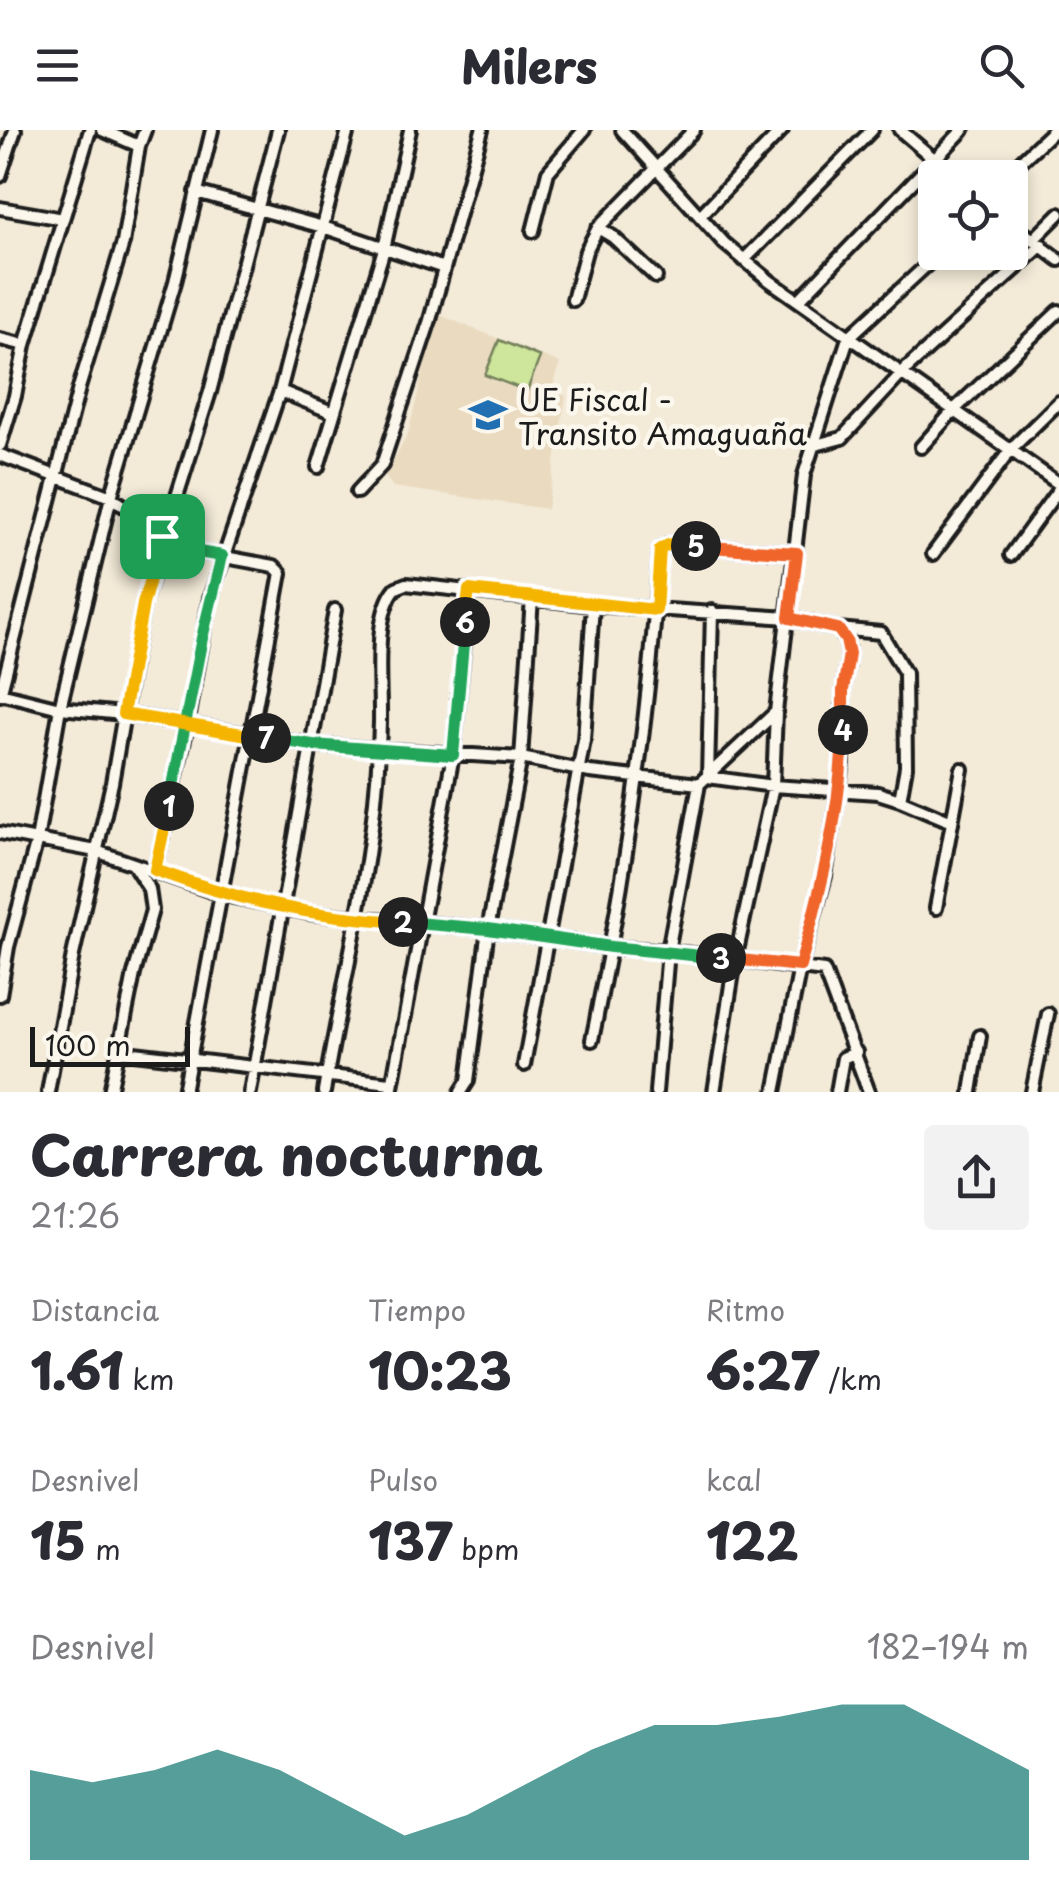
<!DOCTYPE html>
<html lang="es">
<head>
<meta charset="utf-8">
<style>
	body { margin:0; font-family:"Playpen Sans",sans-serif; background:#f2f2f3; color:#2b2b33; height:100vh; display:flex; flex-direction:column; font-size:38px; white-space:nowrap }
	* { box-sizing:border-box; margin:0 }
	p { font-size:32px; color:#7c7c81 }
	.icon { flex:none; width:55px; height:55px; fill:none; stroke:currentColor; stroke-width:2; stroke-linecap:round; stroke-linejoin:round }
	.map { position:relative; height:962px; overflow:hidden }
	.drawer { display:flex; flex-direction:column; background:#fff; flex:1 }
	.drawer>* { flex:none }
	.controls { position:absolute; left:918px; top:30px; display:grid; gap:20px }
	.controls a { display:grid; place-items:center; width:110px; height:110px; border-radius:10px; background:#fff; box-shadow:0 5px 15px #0003; font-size:50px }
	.scale { position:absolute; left:30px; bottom:25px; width:160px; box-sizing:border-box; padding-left:10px; border:5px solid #1c1c1c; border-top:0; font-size:28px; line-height:35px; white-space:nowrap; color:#1c1c1c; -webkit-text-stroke:8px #fbf7ec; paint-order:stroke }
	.pin { position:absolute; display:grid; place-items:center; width:85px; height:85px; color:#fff; margin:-42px; border-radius:20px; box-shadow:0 5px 15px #0006 }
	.km { position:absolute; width:50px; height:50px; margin:-25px; border-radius:50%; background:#222; color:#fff; font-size:28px; line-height:50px; text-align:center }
	.round { display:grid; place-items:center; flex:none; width:105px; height:105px; border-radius:10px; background:#f2f2f3 }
	.overview { display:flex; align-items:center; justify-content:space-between; height:170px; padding:0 30px }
	h1 { font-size:55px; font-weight:800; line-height:75px }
	.figures { display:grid; grid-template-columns:repeat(3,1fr); gap:15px; height:170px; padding:10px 30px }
	.figures div { display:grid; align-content:center }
	.figures b { font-size:50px; font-weight:800 }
	.figures small { font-size:28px; font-weight:400 }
	.figures p { font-size:28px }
	.chart { height:280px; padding:20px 30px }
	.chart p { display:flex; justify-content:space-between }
	.chart svg { width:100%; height:180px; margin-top:10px; fill:#0f766e; opacity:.7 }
	header { display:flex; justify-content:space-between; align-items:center; height:130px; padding:0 30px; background:#fff; font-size:45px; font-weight:800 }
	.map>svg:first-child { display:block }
	.built { fill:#eadbc0 }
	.garden { fill:#cde69b; stroke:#74815c; stroke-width:2.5 }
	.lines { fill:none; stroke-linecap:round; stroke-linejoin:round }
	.minor-casing { stroke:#1c1c1c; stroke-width:18 }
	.minor { stroke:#fbf7ec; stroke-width:10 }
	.split-1-casing { stroke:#fff; stroke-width:20 }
	.split-2-casing { stroke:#fff; stroke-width:20 }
	.split-3-casing { stroke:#fff; stroke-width:20 }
	.split-4-casing { stroke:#fff; stroke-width:20 }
	.split-5-casing { stroke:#fff; stroke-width:20 }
	.split-6-casing { stroke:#fff; stroke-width:20 }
	.split-7-casing { stroke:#fff; stroke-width:20 }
	.split-8-casing { stroke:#fff; stroke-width:20 }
	.split-1 { stroke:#22a559; stroke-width:12 }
	.split-2 { stroke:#f5b400; stroke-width:12 }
	.split-3 { stroke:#22a559; stroke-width:12 }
	.split-4 { stroke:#f0652b; stroke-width:12 }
	.split-5 { stroke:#f0652b; stroke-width:12 }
	.split-6 { stroke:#f5b400; stroke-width:12 }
	.split-7 { stroke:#22a559; stroke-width:12 }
	.split-8 { stroke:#f5b400; stroke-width:12 }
	.labels { text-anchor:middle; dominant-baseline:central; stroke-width:9; stroke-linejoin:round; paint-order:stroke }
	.poi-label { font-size:30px; fill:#1c1c1c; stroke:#fbf7ec; text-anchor:start }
</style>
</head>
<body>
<header><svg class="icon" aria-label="menu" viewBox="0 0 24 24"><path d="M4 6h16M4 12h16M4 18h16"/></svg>Milers<svg class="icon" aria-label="search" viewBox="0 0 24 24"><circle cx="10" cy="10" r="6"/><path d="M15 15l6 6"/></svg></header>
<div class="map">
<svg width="1059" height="962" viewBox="0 0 1059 962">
	<rect width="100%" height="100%" fill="#f3ead8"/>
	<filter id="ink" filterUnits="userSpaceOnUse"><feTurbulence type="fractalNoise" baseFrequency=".01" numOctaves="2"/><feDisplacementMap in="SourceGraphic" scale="20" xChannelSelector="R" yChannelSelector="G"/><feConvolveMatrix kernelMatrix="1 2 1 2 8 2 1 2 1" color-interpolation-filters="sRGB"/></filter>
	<g filter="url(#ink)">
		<!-- built -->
		<path class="built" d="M 437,184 L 560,233 L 552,261 L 566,266 L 547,379 L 393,357 L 385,346 L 408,304 Z"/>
		<!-- garden -->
		<path class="garden" d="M 499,210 L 540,227 L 527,261 L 485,245 Z"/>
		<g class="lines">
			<!-- minor casing -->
			<g class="minor-casing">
				<path id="minor" d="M 102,0 L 139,16
					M 622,0 L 724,113 L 770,151 L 1059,354
					M 900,0 L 956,48
					M 0,46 L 15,0
					M 1003,48 L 1054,0
					M 196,62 L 323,97 L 444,138
					M 0,78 L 63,89
					M 700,86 L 782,0
					M 1010,92 L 1059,130
					M 598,98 L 613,107 L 656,147
					M 533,101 L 548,42 L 584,0
					M 1034,109 L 1059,84
					M 744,130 L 872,0
					M 573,170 L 586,121 L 598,98 L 694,0
					M 799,170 L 963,0
					M 0,209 L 25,215
					M 280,261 L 334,283
					M 0,315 L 15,266 L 25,215 L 90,0
					M 812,316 L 842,308 L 906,239 L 1042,115
					M 921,317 L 955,279 L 1059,181
					M 0,325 L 111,367 L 187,420 L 274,436 L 281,443 L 184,962
					M 318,337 L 384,119 L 410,0
					M 357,362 L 382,335 L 430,190 L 482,0
					M 933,424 L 1012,318 L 1059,272
					M 1011,425 L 1059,359
					M 712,481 L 708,647 L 773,656 L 878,663 L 900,670
					M 0,563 L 60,578 L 123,584 L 313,615 L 521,628 L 590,642 L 699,654
					M 0,565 L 79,258 L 123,113 L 139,16 L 145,0
					M 0,703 L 96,721 L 220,764 L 309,783 L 488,799 L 611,817 L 668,821 L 824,841 L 869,962
					M 155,740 L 187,596 L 210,468 L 280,261 L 348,0
					M 936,778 L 962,639
					M 0,865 L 8,817 L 37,710 L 60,578 L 111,367 L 175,152 L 212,0
					M 592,910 C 626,747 649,585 660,419 L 670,414 L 797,423
					M 117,921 L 390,953
					M 524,935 L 584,610 L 593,475
					M 48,962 L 73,825 L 112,653 L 143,474 L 210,262 L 278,0
					M 110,962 L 134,844 L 152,780 L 149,759 L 133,734
					M 250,962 L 335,480
					M 324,962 C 345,838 378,718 380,592 C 381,556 372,485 396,458 L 406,454 L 593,475 L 789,488 L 838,499 L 881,503 L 905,543 L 906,637 L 900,670 L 952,692
					M 391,962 L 453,625 L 469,460
					M 461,962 L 468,951 L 488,799 L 521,628 L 532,468
					M 656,962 L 668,821 L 699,654 L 776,582
					M 714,962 L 735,830 L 773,656 L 776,582 L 804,345 L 848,208 L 941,122
					M 775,962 L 800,837 L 825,746 L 843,633 L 843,560 L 849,524 L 846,510 L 838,499
					M 837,962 L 843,928 L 856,922
					M 971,962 L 980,906
					M 1032,962 L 1048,884"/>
			</g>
			<!-- minor -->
			<use href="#minor" class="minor"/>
		</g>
	</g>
	<g class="lines" filter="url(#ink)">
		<!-- split-1 casing -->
		<g class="split-1-casing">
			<path id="split-1" d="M 162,406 L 187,420 L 222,426 L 202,508 L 169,676"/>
		</g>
		<!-- split-2 casing -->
		<g class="split-2-casing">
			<path id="split-2" d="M 169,676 L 155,740 C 240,771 312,787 403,792"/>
		</g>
		<!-- split-3 casing -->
		<g class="split-3-casing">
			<path id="split-3" d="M 403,792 L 488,799 L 611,817 L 721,828"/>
		</g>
		<!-- split-4 casing -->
		<g class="split-4-casing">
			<path id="split-4" d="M 721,828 L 800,836 C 820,762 842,678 843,600"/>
		</g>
		<!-- split-5 casing -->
		<g class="split-5-casing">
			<path id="split-5" d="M 696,416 L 797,423 L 789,488 L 838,499 L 846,510 L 849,524 L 843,560 L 843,600"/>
		</g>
		<!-- split-6 casing -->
		<g class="split-6-casing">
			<path id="split-6" d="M 465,492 L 469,460 L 656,480 L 660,419 L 670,414 L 696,416"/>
		</g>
		<!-- split-7 casing -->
		<g class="split-7-casing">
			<path id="split-7" d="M 266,608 L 313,615 L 453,625 L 465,492"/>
		</g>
		<!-- split-8 casing -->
		<g class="split-8-casing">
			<path id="split-8" d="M 162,406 L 143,474 L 123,584 L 266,608"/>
		</g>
		<!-- split-1 -->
		<use href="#split-1" class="split-1"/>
		<!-- split-2 -->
		<use href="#split-2" class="split-2"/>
		<!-- split-3 -->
		<use href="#split-3" class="split-3"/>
		<!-- split-4 -->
		<use href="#split-4" class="split-4"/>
		<!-- split-5 -->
		<use href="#split-5" class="split-5"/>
		<!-- split-6 -->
		<use href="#split-6" class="split-6"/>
		<!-- split-7 -->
		<use href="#split-7" class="split-7"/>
		<!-- split-8 -->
		<use href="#split-8" class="split-8"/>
	</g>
	<!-- icons -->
	<defs>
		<g id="school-bare" transform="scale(3)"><path d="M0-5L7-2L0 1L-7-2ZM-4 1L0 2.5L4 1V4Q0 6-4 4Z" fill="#1f6fb2" stroke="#fbf7ec" stroke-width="2.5" paint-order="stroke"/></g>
	</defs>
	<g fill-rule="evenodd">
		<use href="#school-bare" x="488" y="285"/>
	</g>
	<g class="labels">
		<!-- poi labels -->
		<g class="poi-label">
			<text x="518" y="268">UE Fiscal -<tspan x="518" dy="34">Transito Amaguaña</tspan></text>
		</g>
	</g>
</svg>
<div class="controls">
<a><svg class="icon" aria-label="locate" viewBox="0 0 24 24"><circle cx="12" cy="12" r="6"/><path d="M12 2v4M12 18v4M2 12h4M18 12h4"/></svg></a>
</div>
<div class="scale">100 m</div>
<div class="pin" style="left:162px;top:406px;background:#1e9e55"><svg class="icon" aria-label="arrive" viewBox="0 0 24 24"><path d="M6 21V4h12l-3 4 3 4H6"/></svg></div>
<b class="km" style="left:169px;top:676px">1</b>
<b class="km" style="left:403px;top:792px">2</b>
<b class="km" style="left:721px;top:828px">3</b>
<b class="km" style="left:843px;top:600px">4</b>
<b class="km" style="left:696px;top:416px">5</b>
<b class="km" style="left:465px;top:492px">6</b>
<b class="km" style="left:266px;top:608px">7</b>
</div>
<section class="drawer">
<div class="overview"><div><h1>Carrera nocturna</h1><p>21:26</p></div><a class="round"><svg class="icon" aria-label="share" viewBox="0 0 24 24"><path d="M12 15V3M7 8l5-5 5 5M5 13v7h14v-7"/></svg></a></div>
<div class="figures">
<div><p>Distancia</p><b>1.61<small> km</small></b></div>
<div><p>Tiempo</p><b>10:23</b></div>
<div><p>Ritmo</p><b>6:27<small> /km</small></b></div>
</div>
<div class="figures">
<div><p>Desnivel</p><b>15<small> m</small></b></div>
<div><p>Pulso</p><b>137<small> bpm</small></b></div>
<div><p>kcal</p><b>122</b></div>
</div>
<div class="chart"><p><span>Desnivel</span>182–194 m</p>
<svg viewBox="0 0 160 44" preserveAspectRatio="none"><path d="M0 44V22L10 25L20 22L30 17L40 22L50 30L60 38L70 33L80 25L90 17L100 11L110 11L120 9L130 6L140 6L150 14L160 22V44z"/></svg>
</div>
</section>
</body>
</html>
